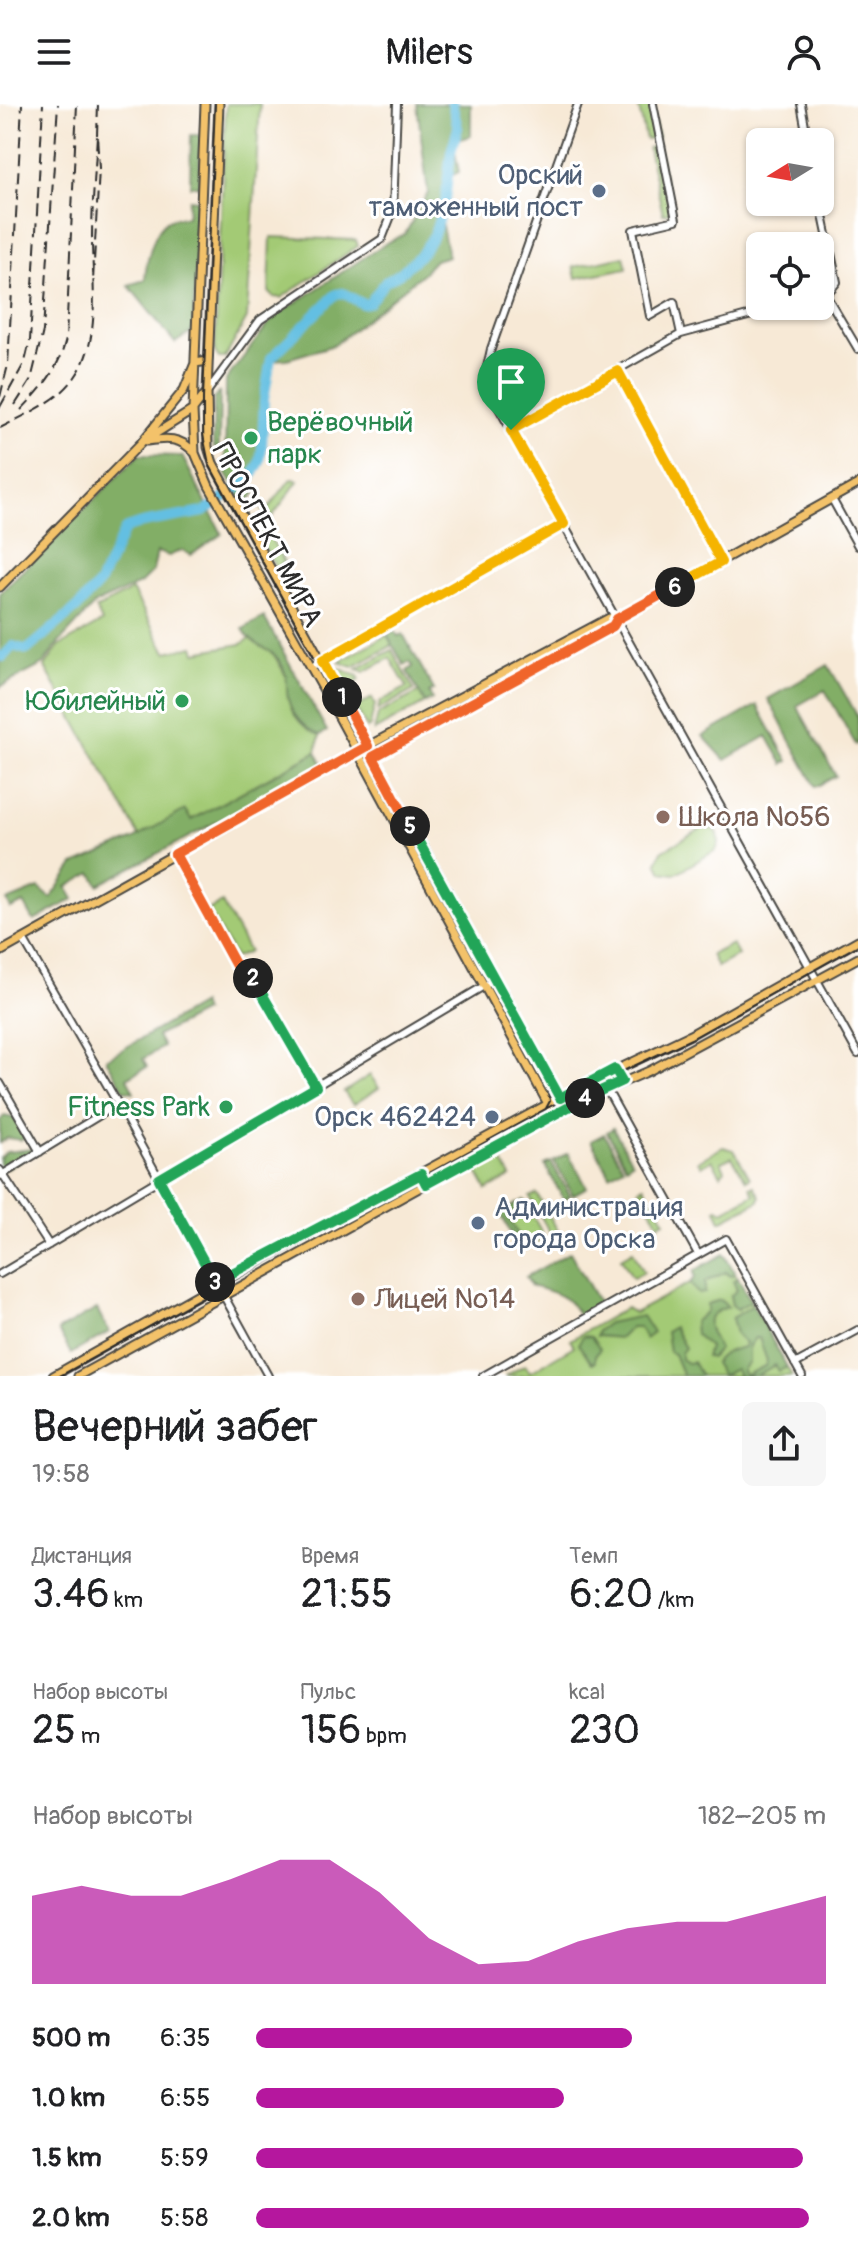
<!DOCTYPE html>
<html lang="ru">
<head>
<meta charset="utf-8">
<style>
	body { margin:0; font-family:Pangolin,sans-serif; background:#f6f6f6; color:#202124; height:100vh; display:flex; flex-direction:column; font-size:30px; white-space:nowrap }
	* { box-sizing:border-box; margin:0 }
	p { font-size:26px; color:#757577 }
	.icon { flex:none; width:44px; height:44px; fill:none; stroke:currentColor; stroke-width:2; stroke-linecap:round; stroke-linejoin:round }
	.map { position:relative; height:1272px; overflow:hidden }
	.drawer { display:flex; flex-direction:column; background:#fff; flex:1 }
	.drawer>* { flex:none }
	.needle { width:52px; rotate:259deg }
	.controls { position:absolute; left:746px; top:24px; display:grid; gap:16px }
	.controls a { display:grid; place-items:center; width:88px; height:88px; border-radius:12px; background:#fff; box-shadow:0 2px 6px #0004; font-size:40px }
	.pin { position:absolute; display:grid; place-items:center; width:68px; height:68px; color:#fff; margin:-82px -34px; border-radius:50% 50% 50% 0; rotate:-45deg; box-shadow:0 0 8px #0007 }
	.pin .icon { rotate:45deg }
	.km { position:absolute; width:40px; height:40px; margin:-20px; border-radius:50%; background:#222; color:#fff; font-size:22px; line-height:40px; text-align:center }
	.round { display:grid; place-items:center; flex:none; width:84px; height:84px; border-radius:12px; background:#f6f6f6 }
	.summary { display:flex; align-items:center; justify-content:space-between; height:136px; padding:0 32px }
	h1 { font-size:44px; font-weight:600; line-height:60px }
	.metrics { display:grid; grid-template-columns:repeat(3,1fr); gap:12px; height:136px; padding:8px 32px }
	.metrics div { display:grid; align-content:center }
	.metrics b { font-size:40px; font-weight:600 }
	.metrics small { font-size:22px; font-weight:400 }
	.metrics p { font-size:22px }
	.chart { height:224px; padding:16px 32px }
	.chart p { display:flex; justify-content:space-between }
	.chart svg { width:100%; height:144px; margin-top:8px; fill:#b5179e; opacity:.7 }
	ul { padding:0 32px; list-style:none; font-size:26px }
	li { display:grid; grid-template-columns:128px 96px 1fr; align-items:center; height:60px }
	li i { height:20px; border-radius:10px; background:#b5179e }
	header { display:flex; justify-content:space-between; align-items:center; height:104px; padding:0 32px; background:#fff; font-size:36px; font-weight:600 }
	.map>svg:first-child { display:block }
	.green { fill:#a3ca75; stroke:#677a50; stroke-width:2 }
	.forest { fill:#82ae66; stroke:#566c48; stroke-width:2; fill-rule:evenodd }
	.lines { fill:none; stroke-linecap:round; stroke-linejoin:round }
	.river { stroke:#64bfe2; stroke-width:10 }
	.minor-casing { stroke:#4a4845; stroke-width:10 }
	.major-casing { stroke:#4a4845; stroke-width:11 }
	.minor { stroke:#fff; stroke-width:6 }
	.major { stroke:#f3c26a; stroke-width:7 }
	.tram { stroke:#2b2b2b; stroke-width:2 }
	.rail { stroke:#2b2b2b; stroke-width:2; stroke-dasharray:12 6; stroke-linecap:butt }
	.split-1-casing { stroke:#fff; stroke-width:16 }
	.split-2-casing { stroke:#fff; stroke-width:16 }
	.split-3-casing { stroke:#fff; stroke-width:16 }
	.split-4-casing { stroke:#fff; stroke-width:16 }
	.split-5-casing { stroke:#fff; stroke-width:16 }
	.split-6-casing { stroke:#fff; stroke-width:16 }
	.split-7-casing { stroke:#fff; stroke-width:16 }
	.split-1 { stroke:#f5b400; stroke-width:10 }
	.split-2 { stroke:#f0652b; stroke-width:10 }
	.split-3 { stroke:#22a559; stroke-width:10 }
	.split-4 { stroke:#22a559; stroke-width:10 }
	.split-5 { stroke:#22a559; stroke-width:10 }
	.split-6 { stroke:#f0652b; stroke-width:10 }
	.split-7 { stroke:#f5b400; stroke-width:10 }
	.service-dot { fill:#5c6f8a; stroke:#fff; stroke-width:3 }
	.leisure-dot { fill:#2e9e5b; stroke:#fff; stroke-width:3 }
	.education-dot { fill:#8d6e63; stroke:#fff; stroke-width:3 }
	.labels { text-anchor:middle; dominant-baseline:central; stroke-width:6; stroke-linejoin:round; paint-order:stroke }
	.service-label { font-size:28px; fill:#4e5e75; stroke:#fff; text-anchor:end }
	.leisure-label { font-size:28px; fill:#27864d; stroke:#fff; text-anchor:end }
	.street-label { font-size:28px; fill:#2b2b2b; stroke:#fff }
	.education-label { font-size:28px; fill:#785e54; stroke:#fff; text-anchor:start }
</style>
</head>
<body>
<header><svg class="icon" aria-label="menu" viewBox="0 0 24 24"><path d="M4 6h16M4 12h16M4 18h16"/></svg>Milers<svg class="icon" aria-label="person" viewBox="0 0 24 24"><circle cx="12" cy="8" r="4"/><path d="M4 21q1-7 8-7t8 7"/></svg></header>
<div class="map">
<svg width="858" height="1272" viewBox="0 0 858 1272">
	<rect width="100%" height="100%" fill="#fff"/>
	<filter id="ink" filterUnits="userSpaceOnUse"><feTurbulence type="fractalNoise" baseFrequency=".0125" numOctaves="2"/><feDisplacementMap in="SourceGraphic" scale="16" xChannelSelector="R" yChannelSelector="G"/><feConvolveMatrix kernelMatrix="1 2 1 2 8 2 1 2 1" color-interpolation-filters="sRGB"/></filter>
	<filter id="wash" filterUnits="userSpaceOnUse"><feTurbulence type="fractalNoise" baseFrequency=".006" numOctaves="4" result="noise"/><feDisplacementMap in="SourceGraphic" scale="32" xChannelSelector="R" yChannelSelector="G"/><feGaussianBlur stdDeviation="1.8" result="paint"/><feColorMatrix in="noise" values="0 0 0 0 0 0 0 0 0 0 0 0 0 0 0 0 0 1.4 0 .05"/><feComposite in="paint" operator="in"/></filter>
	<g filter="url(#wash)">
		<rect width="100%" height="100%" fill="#f7e9d6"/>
		<!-- green -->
		<path class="green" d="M 226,0 L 260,0 L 247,214 L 225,254 L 219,254 L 215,248 Z
			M 638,0 L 651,0 L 658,34 L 646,36 Z
			M 658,41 L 671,108 L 663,110 L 648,44 Z
			M 271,133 L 356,136 L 358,142 L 281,194 L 274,193 L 269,188 Z
			M 624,152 L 627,164 L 576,174 L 573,163 Z
			M 294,375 L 298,377 L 269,417 L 262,405 L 267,406 L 290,376 Z
			M 256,413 L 260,414 L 284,458 L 276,465 L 252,421 Z
			M 132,486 L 166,548 L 194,542 L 196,548 L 241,540 L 261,528 L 320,631 L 316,648 L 144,741 L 45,563 L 58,543 L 102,518 L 96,505 Z
			M 387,531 L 393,541 L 353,563 L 339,558 Z
			M 392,546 L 414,586 L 378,606 L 380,598 L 407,583 L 390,554 L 364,568 L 357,565 Z
			M 338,564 L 358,572 L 360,576 L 345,584 L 335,566 Z
			M 419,588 L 425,599 L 374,627 L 378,610 Z
			M 372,594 L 375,600 L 370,622 L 367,624 L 356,604 Z
			M 703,724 L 710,724 L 718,730 L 719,739 L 716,746 L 675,770 L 662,768 L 657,758 L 662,747 Z
			M 222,799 L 249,848 L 235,854 L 208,806 Z
			M 732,840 L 738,851 L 717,863 L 711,851 Z
			M 370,971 L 379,984 L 353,1001 L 344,988 Z
			M 723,1043 L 734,1046 L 750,1074 L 746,1076 L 732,1053 L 721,1058 L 725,1066 L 721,1071 L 712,1056 L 701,1062 L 698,1057 Z
			M 500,1053 L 511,1073 L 487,1086 L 476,1066 Z
			M 644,1082 L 665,1117 L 659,1120 L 639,1084 Z
			M 754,1082 L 760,1092 L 759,1097 L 721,1117 L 716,1105 L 718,1104 L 723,1107 L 754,1090 L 750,1083 Z
			M 537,1090 L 558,1127 L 551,1131 L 530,1093 Z
			M 524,1096 L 545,1134 L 521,1146 L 500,1109 Z
			M 633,1147 L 644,1168 L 633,1174 L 621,1154 Z
			M 724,1150 L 792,1272 L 505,1272 L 525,1261 L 530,1268 L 574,1242 L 570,1236 L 626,1204 L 634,1209 L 690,1179 L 695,1174 L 694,1167 Z"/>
		<!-- forest -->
		<path class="forest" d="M 417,0 L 471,0 L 471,32 L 453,37 L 459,68 L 444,75 L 441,117 L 448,152 L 435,156 L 423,169 L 334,241 L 287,255 L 268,256 L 262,285 L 259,348 L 250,380 L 258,386 L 245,401 L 225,367 L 226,276 L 273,214 L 386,139 L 405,130 L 428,89 Z
			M 191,31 L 201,31 L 199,82 L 190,82 Z
			M 189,95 L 198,96 L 193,227 L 175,239 L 128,181 L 145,176 C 146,159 153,125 168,116 C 173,113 181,114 187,113 Z
			M 220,288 L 219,344 L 213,344 L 214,294 Z
			M 139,351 L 182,352 L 222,430 L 191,451 L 182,446 L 169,452 L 157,448 L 153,467 L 140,480 L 95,500 L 55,543 L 44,560 L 0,583 L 0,489 Z
			M 264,513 L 327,627 L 320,631 C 305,626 291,611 288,594 C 286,586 288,577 285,569 C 276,540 256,549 243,525 Z
			M 394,527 L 398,532 L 403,530 L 434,586 L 429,589 L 432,595 L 425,599 L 407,567 L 413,563 L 410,558 L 404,561 L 387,531 Z
			M 828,561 L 858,613 L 858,640 L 856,641 L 825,586 L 797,602 L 836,672 L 816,683 L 768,595 Z
			M 757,601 L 788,657 L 783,660 L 767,632 L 725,656 L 703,632 Z
			M 316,648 L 323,661 L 99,781 L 92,769 L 67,783 L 74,795 L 34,817 L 24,799 L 11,805 L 7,797 L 39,784 L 51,794 L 74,761 L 132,736 L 185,706 L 191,716 Z
			M 201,900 L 204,908 L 157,932 L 163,943 L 143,955 L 147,963 L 127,974 L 134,988 L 124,986 L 106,955 Z
			M 4,1012 L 14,1014 L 26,1034 L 21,1036 L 7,1034 L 0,1039 L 0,1017 Z
			M 613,1024 L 632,1058 L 626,1062 L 607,1028 Z
			M 604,1030 L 623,1063 L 610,1071 L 591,1037 Z
			M 33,1045 L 35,1047 L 5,1065 L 0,1059 L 0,1054 L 6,1048 Z
			M 568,1049 L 587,1083 L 573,1091 L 554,1057 Z
			M 551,1058 L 570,1092 L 564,1096 L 545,1061 Z
			M 524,1096 L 526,1100 L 507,1111 L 526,1145 L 521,1146 L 500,1109 Z
			M 570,1148 L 600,1201 L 580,1213 C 567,1190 555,1189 531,1182 L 526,1173 Z
			M 724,1150 L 735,1169 L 730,1172 L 726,1168 L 705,1178 L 705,1189 L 698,1190 L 690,1179 L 695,1174 L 694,1167 Z
			M 738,1174 L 751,1197 L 737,1205 L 732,1201 L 730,1192 L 737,1186 L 733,1177 Z
			M 720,1196 L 728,1203 C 700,1212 707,1222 719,1245 L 711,1254 L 706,1253 L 709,1243 L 695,1230 L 694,1218 L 707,1207 L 707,1200 Z
			M 753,1201 L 787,1263 L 779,1267 L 775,1261 L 756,1272 L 739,1272 L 735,1265 L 722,1272 L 714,1259 C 722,1248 731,1246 744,1243 L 745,1239 L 736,1230 L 732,1214 ZM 755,1234 L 759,1234 L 767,1257 L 765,1262 L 746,1271 L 742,1268 L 743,1264 L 749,1259 L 749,1242 Z
			M 97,1205 L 109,1228 L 71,1250 L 58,1227 Z
			M 642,1212 L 653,1229 L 645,1235 L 639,1223 L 631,1223 L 620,1234 L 596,1232 L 597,1227 L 608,1219 Z
			M 673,1223 L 685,1244 L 681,1249 L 681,1255 L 687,1259 L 693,1258 L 701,1272 L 683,1272 L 674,1250 L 669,1248 L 666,1228 Z
			M 583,1232 L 591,1233 L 600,1245 L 595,1251 L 595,1258 L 592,1259 L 578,1240 Z"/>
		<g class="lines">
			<!-- river -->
			<path class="river" d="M 0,552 L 3,553 L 13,542 L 27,546 L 77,504 L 99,480 L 125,425 L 142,419 L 204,408 L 251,375 L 260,358 L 262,344 L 264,296 L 271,254 L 336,190 L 343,189 L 363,200 L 369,199 L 385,178 L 400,169 L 422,149 L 434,130 L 445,98 L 451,48 L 458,24 L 452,0"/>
		</g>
	</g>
	<g filter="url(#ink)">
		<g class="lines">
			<!-- minor casing -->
			<g class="minor-casing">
				<path id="minor" d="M 578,0 L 491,245 L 486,268 L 490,288 L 858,950
					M 653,0 L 676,116 L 633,126 L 650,212 L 674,198 L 681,230
					M 801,0 L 808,38
					M 820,97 L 837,178 L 826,191
					M 820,193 L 826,191 L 858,245
					M 618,267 L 721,458
					M 207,288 L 260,216 L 382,135 L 393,107 L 397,0
					M 511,326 L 681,230 L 785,202
					M 832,395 L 858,442
					M 311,563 L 564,420
					M 175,750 L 235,860 L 248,865 L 316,983
					M 23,835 L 118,1000 L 268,1272
					M 0,979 L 40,1048
					M 606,984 L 698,1150
					M 0,1066 L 49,1141
					M 0,1072 L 118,1000
					M 0,1170 L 494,876
					M 795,1260 L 858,1226
					M 483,1272 L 726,1135 L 802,1272"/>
			</g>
			<!-- major casing -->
			<g class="major-casing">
				<path id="major" d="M 205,0 L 193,306 L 195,349 L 209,382 L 334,604 L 554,1011
					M 219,0 L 207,288 L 208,343 L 213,359 L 566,1004
					M 147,335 L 193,306 L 207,288
					M 147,337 C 167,334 180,333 194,348
					M 0,483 L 141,339 L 184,286 L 195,259 L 208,257
					M 369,651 L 373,653 L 613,522 L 617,515
					M 0,848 L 368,642 L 609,514 L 617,515 L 858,380
					M 53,1272 L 216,1180 L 574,986 L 690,931 L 858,836
					M 78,1272 L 468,1057 L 580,997 L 649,967 L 858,854"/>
			</g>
			<!-- minor -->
			<use href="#minor" class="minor"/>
			<!-- major -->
			<use href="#major" class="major"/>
			<!-- tram -->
			<path class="tram" d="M 215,0 L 203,294 L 203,331 L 209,360 L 548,982 L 550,997 L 543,1010
				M 60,1272 L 564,995 L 691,935 L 858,842"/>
			<!-- rail -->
			<path class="rail" d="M 97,31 L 98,0
				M 0,293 L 8,261 L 22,0
				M 15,301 L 31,276 L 43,227 L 58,0
				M 0,303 L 25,258 L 30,237 L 43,0
				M 21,306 C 42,284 59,265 66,235 L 77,0
				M 0,324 C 26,310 58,298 75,273 C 102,235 92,179 92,135 C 92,101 95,66 97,31 L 99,64 L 93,177"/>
		</g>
	</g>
	<g class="lines" filter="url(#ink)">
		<!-- split-1 casing -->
		<g class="split-1-casing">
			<path id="split-1" d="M 342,593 L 322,557 L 564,420 L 511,326"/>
		</g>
		<!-- split-2 casing -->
		<g class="split-2-casing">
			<path id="split-2" d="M 253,874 L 248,865 L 235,860 L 175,750 L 368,642 L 342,593"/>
		</g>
		<!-- split-3 casing -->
		<g class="split-3-casing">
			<path id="split-3" d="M 215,1178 L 159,1075 L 316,983 L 253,874"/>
		</g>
		<!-- split-4 casing -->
		<g class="split-4-casing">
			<path id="split-4" d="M 215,1178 L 421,1070 L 426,1080 L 585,994"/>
		</g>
		<!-- split-5 casing -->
		<g class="split-5-casing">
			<path id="split-5" d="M 410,722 L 560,994 L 615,965 L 622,977 L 585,994"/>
		</g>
		<!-- split-6 casing -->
		<g class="split-6-casing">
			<path id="split-6" d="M 410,722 L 373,653 L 613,522 L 617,515 L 675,483"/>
		</g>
		<!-- split-7 casing -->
		<g class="split-7-casing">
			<path id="split-7" d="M 511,326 L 618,267 L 721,458 L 675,483"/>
		</g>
		<!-- split-1 -->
		<use href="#split-1" class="split-1"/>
		<!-- split-2 -->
		<use href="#split-2" class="split-2"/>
		<!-- split-3 -->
		<use href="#split-3" class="split-3"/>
		<!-- split-4 -->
		<use href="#split-4" class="split-4"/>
		<!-- split-5 -->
		<use href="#split-5" class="split-5"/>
		<!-- split-6 -->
		<use href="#split-6" class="split-6"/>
		<!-- split-7 -->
		<use href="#split-7" class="split-7"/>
	</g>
	<!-- markers -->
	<g class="service-dot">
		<circle cx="599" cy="87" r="8"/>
		<circle cx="492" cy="1013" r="8"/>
		<circle cx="478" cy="1119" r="8"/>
	</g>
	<g class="leisure-dot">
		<circle cx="251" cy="334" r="8"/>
		<circle cx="182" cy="597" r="8"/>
		<circle cx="226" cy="1003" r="8"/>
	</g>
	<g class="education-dot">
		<circle cx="663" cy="713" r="8"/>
		<circle cx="358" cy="1195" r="8"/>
	</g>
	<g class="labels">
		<!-- service labels -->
		<g class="service-label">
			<text x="583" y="71">Орский<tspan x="583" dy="32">таможенный пост</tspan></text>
			<text x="476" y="1013">Орск 462424</text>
			<text x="494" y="1103" text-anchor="start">Администрация<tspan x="494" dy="32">города Орска</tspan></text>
		</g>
		<!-- leisure labels -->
		<g class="leisure-label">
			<text x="267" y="318" text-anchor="start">Верёвочный<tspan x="267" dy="32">парк</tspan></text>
			<text x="166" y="597">Юбилейный</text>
			<text x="210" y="1003">Fitness Park</text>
		</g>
		<!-- street labels -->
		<g class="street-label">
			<text transform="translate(267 431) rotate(62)">ПРОСПЕКТ МИРА</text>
		</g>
		<!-- education labels -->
		<g class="education-label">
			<text x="679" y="713">Школа №56</text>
			<text x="374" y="1195">Лицей №14</text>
		</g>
	</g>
</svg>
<div class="controls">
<a><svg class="needle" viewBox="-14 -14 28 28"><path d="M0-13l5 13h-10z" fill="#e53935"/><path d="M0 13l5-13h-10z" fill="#757577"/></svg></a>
<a><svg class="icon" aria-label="locate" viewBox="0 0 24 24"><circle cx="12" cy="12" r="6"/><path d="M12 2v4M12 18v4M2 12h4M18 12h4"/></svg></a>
</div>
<div class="pin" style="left:511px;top:326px;background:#1e9e55"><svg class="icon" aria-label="arrive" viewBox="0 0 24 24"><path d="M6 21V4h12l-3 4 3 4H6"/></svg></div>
<b class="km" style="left:342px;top:593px">1</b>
<b class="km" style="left:253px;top:874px">2</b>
<b class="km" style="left:215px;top:1178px">3</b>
<b class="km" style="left:585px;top:994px">4</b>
<b class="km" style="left:410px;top:722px">5</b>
<b class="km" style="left:675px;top:483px">6</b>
</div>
<section class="drawer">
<div class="summary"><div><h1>Вечерний забег</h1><p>19:58</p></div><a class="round"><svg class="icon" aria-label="share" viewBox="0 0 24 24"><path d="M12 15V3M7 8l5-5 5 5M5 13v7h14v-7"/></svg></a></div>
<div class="metrics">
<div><p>Дистанция</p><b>3.46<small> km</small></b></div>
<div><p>Время</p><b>21:55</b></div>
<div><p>Темп</p><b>6:20<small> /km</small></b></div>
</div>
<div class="metrics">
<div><p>Набор высоты</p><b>25<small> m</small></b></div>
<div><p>Пульс</p><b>156<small> bpm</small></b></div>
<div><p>kcal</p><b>230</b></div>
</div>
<div class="chart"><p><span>Набор высоты</span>182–205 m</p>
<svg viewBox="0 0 160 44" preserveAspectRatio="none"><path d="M0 44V17L10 14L20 17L30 17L40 12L50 6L60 6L70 16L80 30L90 38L100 37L110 31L120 27L130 25L140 25L150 21L160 17V44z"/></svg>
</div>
<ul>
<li><b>500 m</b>6:35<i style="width:66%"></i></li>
<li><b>1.0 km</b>6:55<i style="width:54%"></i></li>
<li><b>1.5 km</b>5:59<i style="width:96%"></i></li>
<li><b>2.0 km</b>5:58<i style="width:97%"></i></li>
</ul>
</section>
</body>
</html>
